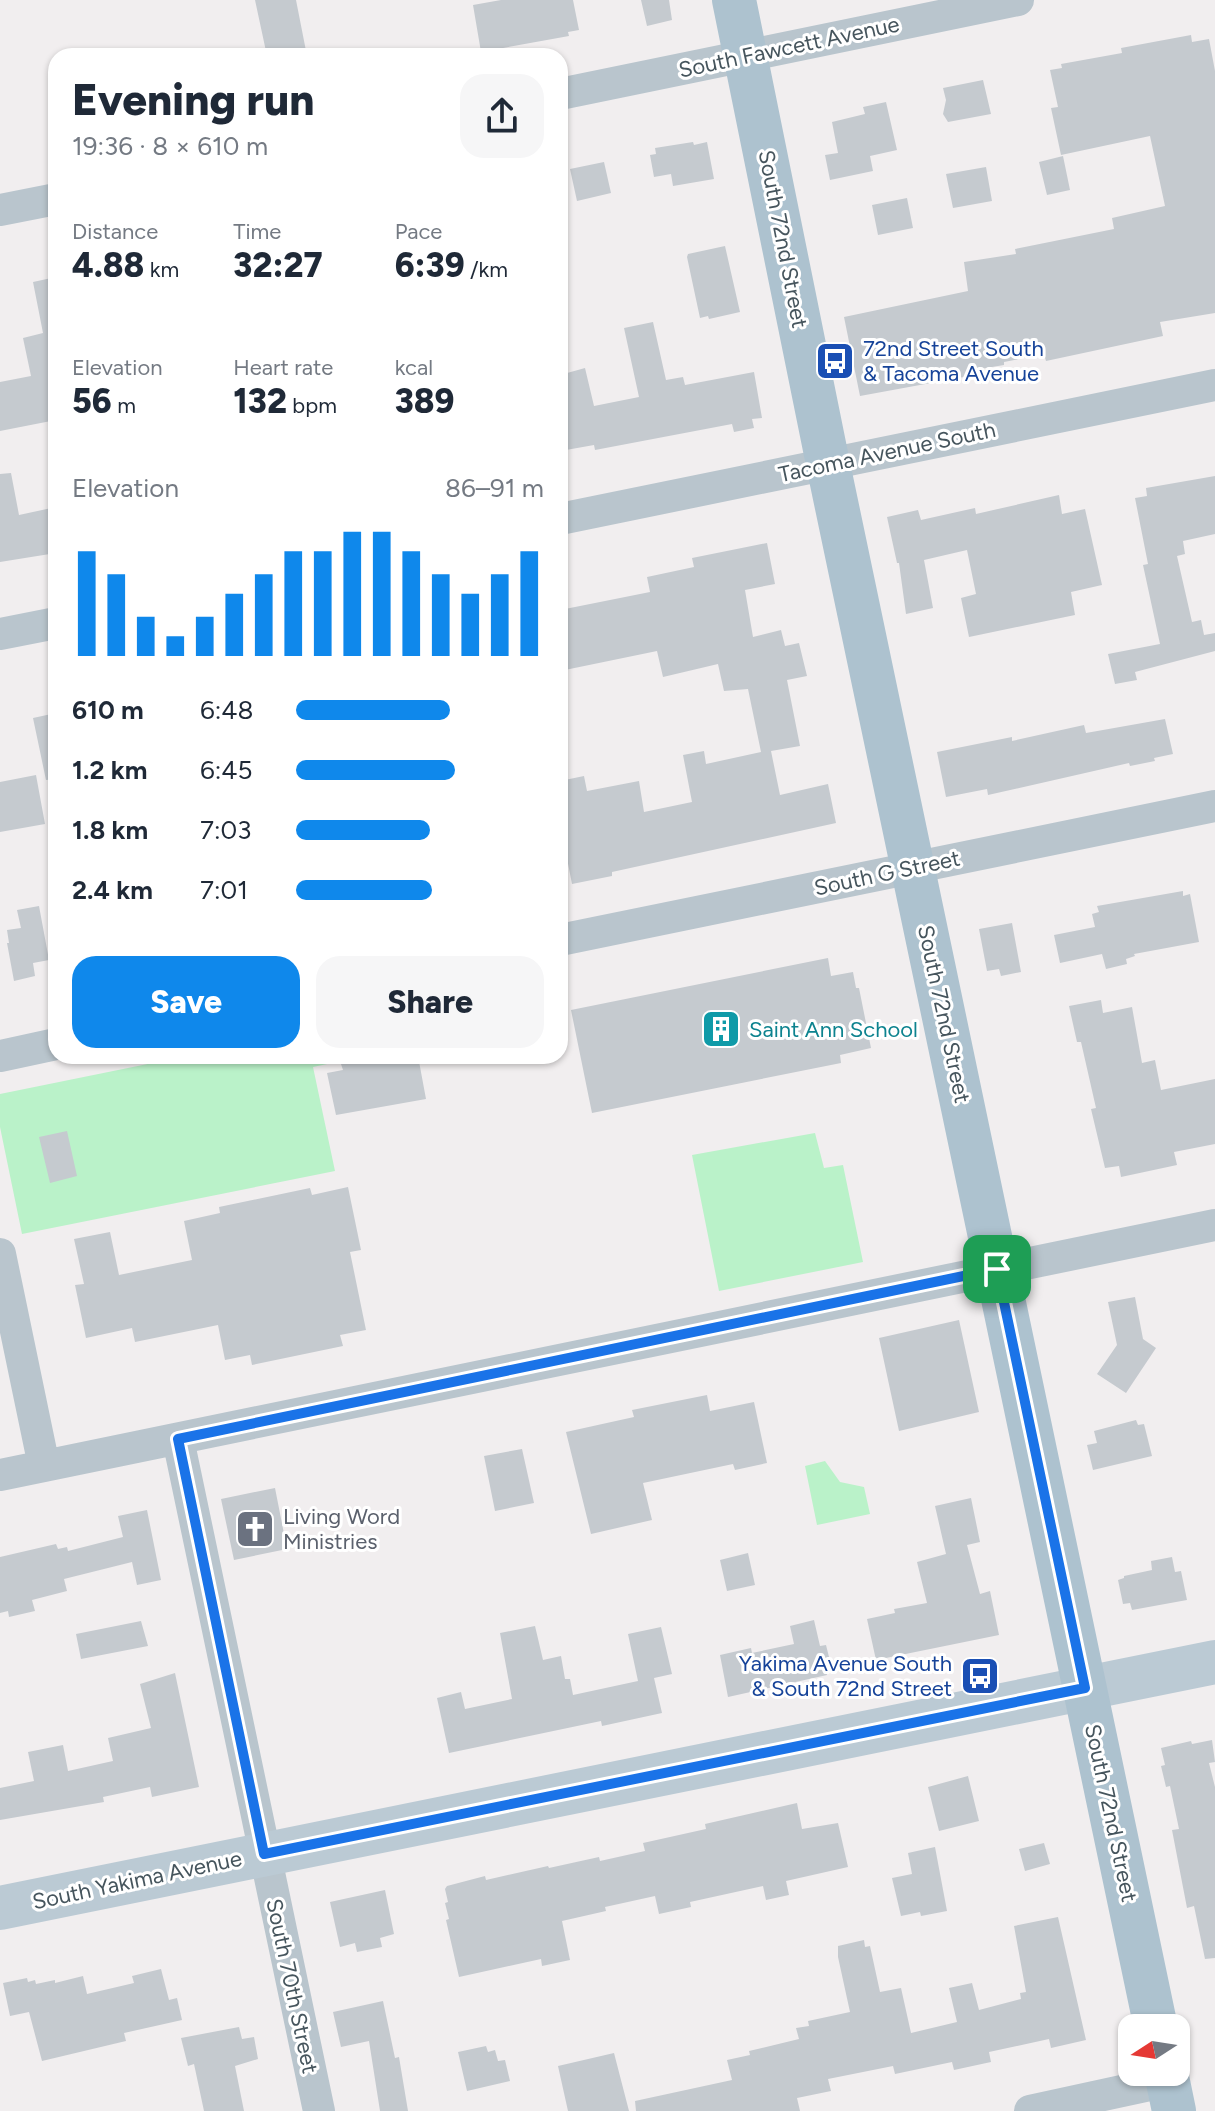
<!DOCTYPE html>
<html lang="en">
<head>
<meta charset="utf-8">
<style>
	body { margin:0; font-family:Figtree,sans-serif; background:#f6f6f7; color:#1f2937; height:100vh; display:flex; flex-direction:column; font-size:30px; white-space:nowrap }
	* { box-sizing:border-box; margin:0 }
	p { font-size:26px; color:#747a83 }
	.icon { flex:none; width:44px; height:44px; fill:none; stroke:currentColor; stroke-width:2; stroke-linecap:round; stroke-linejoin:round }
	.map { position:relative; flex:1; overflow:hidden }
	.drawer { position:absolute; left:48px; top:48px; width:520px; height:1016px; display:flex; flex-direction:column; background:#fff; border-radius:24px; box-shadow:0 2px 6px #0004 }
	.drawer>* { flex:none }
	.needle { width:52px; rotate:258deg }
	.buttons { position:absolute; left:1118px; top:2014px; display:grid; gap:16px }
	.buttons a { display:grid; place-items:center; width:72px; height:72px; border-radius:16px; background:#fff; box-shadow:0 2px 6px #0004; font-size:40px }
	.pin { position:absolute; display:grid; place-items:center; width:68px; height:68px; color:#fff; margin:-34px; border-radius:16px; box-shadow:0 4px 12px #0006 }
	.round { display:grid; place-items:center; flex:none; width:84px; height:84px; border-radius:24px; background:#f6f6f7 }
	.head { display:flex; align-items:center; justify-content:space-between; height:136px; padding:0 24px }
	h1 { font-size:44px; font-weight:800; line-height:60px }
	.metrics { display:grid; grid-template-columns:repeat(3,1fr); gap:12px; height:136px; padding:8px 24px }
	.metrics div { display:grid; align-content:center }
	.metrics b { font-size:34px; font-weight:800 }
	.metrics small { font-size:22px; font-weight:400 }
	.metrics p { font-size:22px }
	.chart { height:224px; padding:16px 24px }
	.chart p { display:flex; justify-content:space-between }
	.chart svg { width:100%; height:144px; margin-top:8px; stroke:#0f88eb; stroke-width:6 }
	.primary-button { display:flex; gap:16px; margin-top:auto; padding:16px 24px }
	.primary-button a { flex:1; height:92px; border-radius:24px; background:#0f88eb; color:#fff; font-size:32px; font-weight:800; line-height:92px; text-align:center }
	.primary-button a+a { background:#f6f6f7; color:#1f2937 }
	ul { padding:0 24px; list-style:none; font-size:26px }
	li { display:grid; grid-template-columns:128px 96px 1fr; align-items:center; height:60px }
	li i { height:20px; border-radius:10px; background:#0f88eb }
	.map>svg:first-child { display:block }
	.green { fill:#baf2c9 }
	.building { fill:#c5cacf }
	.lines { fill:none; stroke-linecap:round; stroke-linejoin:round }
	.street { stroke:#b9c5cd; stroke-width:32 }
	.secondary { stroke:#bbcad4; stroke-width:44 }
	.primary { stroke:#adc2cf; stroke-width:44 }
	.route-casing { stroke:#fff; stroke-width:16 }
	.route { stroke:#1a73e8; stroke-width:10 }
	.labels { text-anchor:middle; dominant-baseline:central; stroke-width:6; stroke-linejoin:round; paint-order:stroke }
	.street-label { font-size:22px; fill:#46555d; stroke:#fff }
	.transit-label { font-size:22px; fill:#164399; stroke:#fff; text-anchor:start }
	.culture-label { font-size:22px; fill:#0d838f; stroke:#fff; text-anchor:start }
	.worship-label { font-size:22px; fill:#5b616d; stroke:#fff; text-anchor:start }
</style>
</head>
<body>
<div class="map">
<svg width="1215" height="2111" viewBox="0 0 1215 2111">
	<rect width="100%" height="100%" fill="#f1eeef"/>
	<!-- green -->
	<path class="green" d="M 187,1056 L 365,1056 L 313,1067 L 335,1171 L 22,1234 L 0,1127 L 0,1094 Z
		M 815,1133 L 824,1168 L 843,1165 L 863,1262 L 719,1291 L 692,1155 Z
		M 825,1461 L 840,1482 L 864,1487 L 870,1514 L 817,1525 L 805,1466 Z"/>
	<!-- building -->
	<path class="building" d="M 255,0 L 296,0 L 307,56 L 267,56 Z
		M 501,0 L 573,0 L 579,30 L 568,32 L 569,36 L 481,52 L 473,5 Z
		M 641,0 L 669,0 L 672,20 L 647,26 Z
		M 1191,35 L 1192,42 L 1209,39 L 1215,71 L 1215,313 L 1160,322 L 1163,336 L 1046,361 L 1044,354 L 1004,362 L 1004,365 L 968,371 L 969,376 L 860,396 L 844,317 L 968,291 L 964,262 L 1016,254 L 1015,249 L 1114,229 L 1112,218 L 1165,206 L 1150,136 L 1061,155 L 1051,108 L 1058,107 L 1050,70 L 1062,68 L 1061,64 L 1122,53 L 1121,48 Z
		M 983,80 L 991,114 L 948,122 L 943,114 L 946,100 L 943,88 Z
		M 886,102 L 897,150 L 870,156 L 873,171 L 830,180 L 825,155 L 838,153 L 832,122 L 865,114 L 863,107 Z
		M 693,142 L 694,145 L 707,142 L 714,179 L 673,186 L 671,174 L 654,177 L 650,155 L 656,154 L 655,148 Z
		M 1063,156 L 1070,190 L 1047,195 L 1039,162 Z
		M 604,162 L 611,193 L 577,201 L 570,169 Z
		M 986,167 L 992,201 L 953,208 L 946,174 Z
		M 907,198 L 913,228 L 878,235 L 872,205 Z
		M 725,246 L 740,312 L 709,319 L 708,316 L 700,318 L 687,257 L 688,254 Z
		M 56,277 L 56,420 L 0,431 L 0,382 L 31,376 L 23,338 L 43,333 L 33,282 Z
		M 653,322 L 666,380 L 683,377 L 685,385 L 754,372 L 762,418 L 752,419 L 754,428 L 734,432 L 732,424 L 595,450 L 594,445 L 566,450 L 560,420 L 560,375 L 585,368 L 594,406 L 639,397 L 624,328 Z
		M 11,473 L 19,515 L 56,507 L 56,553 L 0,562 L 0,474 Z
		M 1215,476 L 1215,534 L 1183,541 L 1185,554 L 1177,556 L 1192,622 L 1201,620 L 1204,635 L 1215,633 L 1215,651 L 1135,672 L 1137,680 L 1115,684 L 1108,654 L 1160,644 L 1143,565 L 1148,564 L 1135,498 L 1147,496 L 1146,488 Z
		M 1059,495 L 1062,514 L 1085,509 L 1102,585 L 1071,592 L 1075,615 L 969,637 L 961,598 L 976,594 L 967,550 L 924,560 L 933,608 L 906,614 L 899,563 L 897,563 L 887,517 L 918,510 L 921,520 L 975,508 L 976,514 Z
		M 767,543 L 775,584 L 745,590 L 753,637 L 781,630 L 785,646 L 799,643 L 807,676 L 787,680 L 800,746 L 771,751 L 780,795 L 828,784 L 836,823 L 612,872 L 612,876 L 572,884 L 560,823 L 560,781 L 584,776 L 587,791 L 639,781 L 644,812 L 692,802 L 683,755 L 704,751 L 706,764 L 761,752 L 748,689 L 724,691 L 718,664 L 663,677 L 657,651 L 560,671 L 560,610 L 650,592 L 647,577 L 694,567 L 692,558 Z
		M 56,713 L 56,779 L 46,780 L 33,718 Z
		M 1165,719 L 1173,754 L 1154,758 L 1155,761 L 1130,766 L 1129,763 L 988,795 L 987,789 L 946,797 L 937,752 L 1012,737 L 1012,741 L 1084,725 L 1086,733 Z
		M 36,775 L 45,824 L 0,832 L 0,782 Z
		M 1183,891 L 1183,896 L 1190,894 L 1199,942 L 1134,954 L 1135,956 L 1126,959 L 1127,964 L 1106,969 L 1102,954 L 1060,963 L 1054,935 L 1095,927 L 1092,914 L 1099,912 L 1097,906 Z
		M 39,906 L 49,960 L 33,963 L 35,976 L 14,981 L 7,943 L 9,943 L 7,930 L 21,928 L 17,910 Z
		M 1012,923 L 1021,972 L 1001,976 L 999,969 L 987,971 L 979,929 Z
		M 828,958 L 831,976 L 853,972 L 856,988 L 859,988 L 871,1048 L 840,1055 L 841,1063 L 592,1113 L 571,1010 Z
		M 1101,1000 L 1103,1013 L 1132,1007 L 1142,1063 L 1155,1060 L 1161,1090 L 1215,1079 L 1215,1144 L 1174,1152 L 1177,1165 L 1121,1177 L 1119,1166 L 1105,1168 L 1091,1109 L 1096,1108 L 1081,1042 L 1077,1042 L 1069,1006 Z
		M 380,1056 L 418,1056 L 426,1099 L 336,1115 L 327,1073 L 343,1070 L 341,1064 Z
		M 67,1131 L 77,1176 L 50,1183 L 39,1137 Z
		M 348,1187 L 361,1250 L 350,1252 L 366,1330 L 340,1335 L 343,1346 L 252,1365 L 250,1355 L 225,1360 L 218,1325 L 135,1342 L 132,1328 L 86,1338 L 75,1285 L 84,1284 L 74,1239 L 110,1232 L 119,1275 L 192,1260 L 184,1221 L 220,1213 L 219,1207 L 310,1188 L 312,1195 Z
		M 1135,1297 L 1143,1339 L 1156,1348 L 1126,1393 L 1097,1374 L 1117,1345 L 1108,1302 Z
		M 959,1320 L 979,1412 L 899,1431 L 879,1338 Z
		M 707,1395 L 710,1411 L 754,1402 L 767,1463 L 735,1470 L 733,1464 L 643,1483 L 652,1520 L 591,1534 L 566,1432 L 634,1417 L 632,1410 Z
		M 1136,1420 L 1138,1425 L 1144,1424 L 1152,1456 L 1093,1470 L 1087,1445 L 1097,1443 L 1094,1431 Z
		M 522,1449 L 534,1503 L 495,1511 L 484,1456 Z
		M 275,1488 L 287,1549 L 234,1560 L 221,1499 Z
		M 971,1498 L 980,1542 L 967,1545 L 980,1594 L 990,1591 L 999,1635 L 876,1660 L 867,1619 L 895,1613 L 894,1609 L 927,1603 L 917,1562 L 946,1554 L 935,1506 Z
		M 147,1510 L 161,1580 L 137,1585 L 132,1562 L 64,1579 L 67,1591 L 32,1600 L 35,1611 L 9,1617 L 8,1611 L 0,1613 L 0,1557 L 56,1544 L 58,1549 L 67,1547 L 68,1551 L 123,1537 L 118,1516 Z
		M 748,1553 L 755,1585 L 727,1591 L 720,1560 Z
		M 1172,1557 L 1175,1572 L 1181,1571 L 1187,1600 L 1132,1610 L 1130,1603 L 1123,1604 L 1118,1580 L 1124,1578 L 1124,1576 L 1152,1570 L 1151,1561 Z
		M 814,1620 L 820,1646 L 826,1645 L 832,1669 L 826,1671 L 827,1675 L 728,1697 L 720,1655 L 751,1648 L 752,1653 L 794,1644 L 790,1626 Z
		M 141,1621 L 148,1646 L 81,1659 L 76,1634 Z
		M 535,1626 L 543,1660 L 561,1656 L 565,1679 L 570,1679 L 573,1695 L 638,1681 L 628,1634 L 661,1627 L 672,1674 L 654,1678 L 662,1713 L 602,1726 L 601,1721 L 449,1753 L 437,1698 L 461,1692 L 465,1709 L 512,1699 L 500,1633 Z
		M 175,1673 L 199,1787 L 152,1797 L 150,1787 L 103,1797 L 104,1802 L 0,1820 L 0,1788 L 34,1781 L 28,1752 L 63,1745 L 68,1771 L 113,1761 L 108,1738 L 151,1728 L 140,1684 Z
		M 1212,1740 L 1215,1762 L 1209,1763 L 1215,1787 L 1215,1958 L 1205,1959 L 1194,1906 L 1187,1908 L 1172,1830 L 1179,1829 L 1170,1786 L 1166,1787 L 1161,1766 L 1165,1765 L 1161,1748 L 1191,1741 L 1192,1744 Z
		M 968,1776 L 979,1821 L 939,1831 L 928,1787 Z
		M 797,1803 L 802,1829 L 838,1823 L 848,1867 L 786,1881 L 789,1895 L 766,1900 L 763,1886 L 690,1902 L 691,1907 L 659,1914 L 655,1896 L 605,1907 L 606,1911 L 562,1921 L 570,1960 L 542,1966 L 541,1959 L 459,1977 L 446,1920 L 449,1919 L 445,1903 L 448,1902 L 445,1889 L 447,1886 L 485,1876 L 486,1880 L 548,1866 L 549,1868 L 599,1857 L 600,1861 L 645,1851 L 643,1843 L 706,1829 L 705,1824 Z
		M 1044,1843 L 1050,1864 L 1025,1871 L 1019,1849 Z
		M 935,1847 L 947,1911 L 921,1916 L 920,1912 L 901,1916 L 892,1878 L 912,1874 L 908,1853 Z
		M 385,1890 L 394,1934 L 380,1938 L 382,1947 L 357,1952 L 355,1943 L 340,1947 L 330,1902 Z
		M 1058,1917 L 1086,2040 L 1051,2048 L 1049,2039 L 989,2052 L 991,2062 L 954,2070 L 952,2062 L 895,2074 L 893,2066 L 828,2079 L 831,2091 L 797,2098 L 800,2111 L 636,2111 L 635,2101 L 732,2080 L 727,2060 L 750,2055 L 749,2051 L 799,2039 L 796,2028 L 809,2026 L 808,2021 L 850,2012 L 838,1957 L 838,1946 L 864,1940 L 865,1947 L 870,1946 L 880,1992 L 901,1988 L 911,2033 L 957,2022 L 949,1988 L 972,1983 L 979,2010 L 1021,1999 L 1020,1993 L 1026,1992 L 1014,1926 Z
		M 161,1969 L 169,2000 L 177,1998 L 182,2020 L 124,2033 L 126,2041 L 42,2061 L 29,2012 L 10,2016 L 3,1983 L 27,1978 L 28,1982 L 35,1980 L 36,1984 L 55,1980 L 55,1983 L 83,1976 L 87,1994 L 134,1983 L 132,1976 Z
		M 383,2001 L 395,2058 L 399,2057 L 408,2111 L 380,2111 L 369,2041 L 341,2047 L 333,2012 Z
		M 239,2027 L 242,2039 L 254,2037 L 258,2059 L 235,2066 L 244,2111 L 204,2111 L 194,2064 L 188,2066 L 181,2038 Z
		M 486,2046 L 488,2052 L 495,2050 L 498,2061 L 505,2060 L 510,2081 L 467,2091 L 458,2052 Z
		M 614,2053 L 629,2111 L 568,2111 L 558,2066 Z"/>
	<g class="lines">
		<!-- street -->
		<path class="street" d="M 560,94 L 1018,0
			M 0,210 L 56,199
			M 560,519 L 1215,385
			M 0,634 L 56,623
			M 560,940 L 1215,806
			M 0,1056 L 56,1044
			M 0,1254 L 44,1466
			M 178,1439 L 319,2111
			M 0,1475 L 1215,1225
			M 1030,2111 L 1168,2081"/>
		<!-- secondary -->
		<path class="secondary" d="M 0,1908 L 1215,1662"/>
		<!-- primary -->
		<path class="primary" d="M 734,0 L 828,464 L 1156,2028
			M 1166,2072 L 1174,2111"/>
	</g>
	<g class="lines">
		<!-- route casing -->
		<g class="route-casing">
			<path id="route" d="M 997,1269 L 1085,1688 L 264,1854 L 178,1439 Z"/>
		</g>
		<!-- route -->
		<use href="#route" class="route"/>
	</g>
	<!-- icons -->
	<defs>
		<g id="bus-square" transform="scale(2)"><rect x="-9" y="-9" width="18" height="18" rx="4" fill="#1a4fb4" stroke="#fff"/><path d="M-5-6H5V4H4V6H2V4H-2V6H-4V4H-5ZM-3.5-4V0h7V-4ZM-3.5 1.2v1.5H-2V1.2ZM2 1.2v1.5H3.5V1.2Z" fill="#fff"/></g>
		<g id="building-square" transform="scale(2)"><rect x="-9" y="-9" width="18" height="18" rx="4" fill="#0f9aa8" stroke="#fff"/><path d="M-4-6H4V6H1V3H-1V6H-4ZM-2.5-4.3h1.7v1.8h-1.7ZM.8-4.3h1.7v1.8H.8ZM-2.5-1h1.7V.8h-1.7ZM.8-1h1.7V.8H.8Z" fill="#fff"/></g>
		<g id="church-square" transform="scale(2)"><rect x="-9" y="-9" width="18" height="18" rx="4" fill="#6b7280" stroke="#fff"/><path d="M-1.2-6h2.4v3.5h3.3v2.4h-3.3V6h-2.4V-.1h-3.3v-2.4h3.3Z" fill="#fff"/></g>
	</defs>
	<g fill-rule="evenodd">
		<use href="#bus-square" x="835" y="361"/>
		<use href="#building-square" x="721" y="1029"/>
		<use href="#church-square" x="255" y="1529"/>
		<use href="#bus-square" x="980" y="1676"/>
	</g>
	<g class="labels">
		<!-- street labels -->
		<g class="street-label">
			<text transform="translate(789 47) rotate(-12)">South Fawcett Avenue</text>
			<text transform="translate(783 239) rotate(79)">South 72nd Street</text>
			<text transform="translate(887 452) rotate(-12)">Tacoma Avenue South</text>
			<text transform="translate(887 873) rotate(-12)">South G Street</text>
			<text transform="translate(944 1014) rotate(78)">South 72nd Street</text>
			<text transform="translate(1111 1813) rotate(78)">South 72nd Street</text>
			<text transform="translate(137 1880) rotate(-12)">South Yakima Avenue</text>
			<text transform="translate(292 1986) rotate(78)">South 70th Street</text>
		</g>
		<!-- transit labels -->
		<g class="transit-label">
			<text x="863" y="348">72nd Street South<tspan x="863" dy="25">&amp; Tacoma Avenue</tspan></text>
			<text x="952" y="1663" text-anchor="end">Yakima Avenue South<tspan x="952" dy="25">&amp; South 72nd Street</tspan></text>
		</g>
		<!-- culture labels -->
		<g class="culture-label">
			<text x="749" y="1029">Saint Ann School</text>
		</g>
		<!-- worship labels -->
		<g class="worship-label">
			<text x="283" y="1516">Living Word<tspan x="283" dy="25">Ministries</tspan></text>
		</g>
	</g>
</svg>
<div class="buttons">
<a><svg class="needle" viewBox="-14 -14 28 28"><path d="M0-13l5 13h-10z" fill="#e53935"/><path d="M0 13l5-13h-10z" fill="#747a83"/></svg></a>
</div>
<div class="pin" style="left:997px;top:1269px;background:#1e9e55"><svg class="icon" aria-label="arrive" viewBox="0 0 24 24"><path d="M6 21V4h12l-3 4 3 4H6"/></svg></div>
<section class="drawer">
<div class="head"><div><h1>Evening run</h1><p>19:36 · 8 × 610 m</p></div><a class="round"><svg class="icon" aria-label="share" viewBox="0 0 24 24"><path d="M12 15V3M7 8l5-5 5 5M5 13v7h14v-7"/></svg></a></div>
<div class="metrics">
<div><p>Distance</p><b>4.88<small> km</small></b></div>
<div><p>Time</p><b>32:27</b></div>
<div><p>Pace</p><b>6:39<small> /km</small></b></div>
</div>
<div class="metrics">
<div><p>Elevation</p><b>56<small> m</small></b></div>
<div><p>Heart rate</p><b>132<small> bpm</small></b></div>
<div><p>kcal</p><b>389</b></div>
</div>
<div class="chart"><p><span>Elevation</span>86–91 m</p>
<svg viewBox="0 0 160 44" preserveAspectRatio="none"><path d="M5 44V12M15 44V19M25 44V32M35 44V38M45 44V32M55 44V25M65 44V19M75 44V12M85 44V12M95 44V6M105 44V6M115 44V12M125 44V19M135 44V25M145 44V19M155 44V12"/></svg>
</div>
<ul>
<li><b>610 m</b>6:48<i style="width:62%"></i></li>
<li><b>1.2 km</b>6:45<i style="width:64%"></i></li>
<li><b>1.8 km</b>7:03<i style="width:54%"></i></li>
<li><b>2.4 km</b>7:01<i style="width:55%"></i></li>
</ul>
<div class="primary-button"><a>Save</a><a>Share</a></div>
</section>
</div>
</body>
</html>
